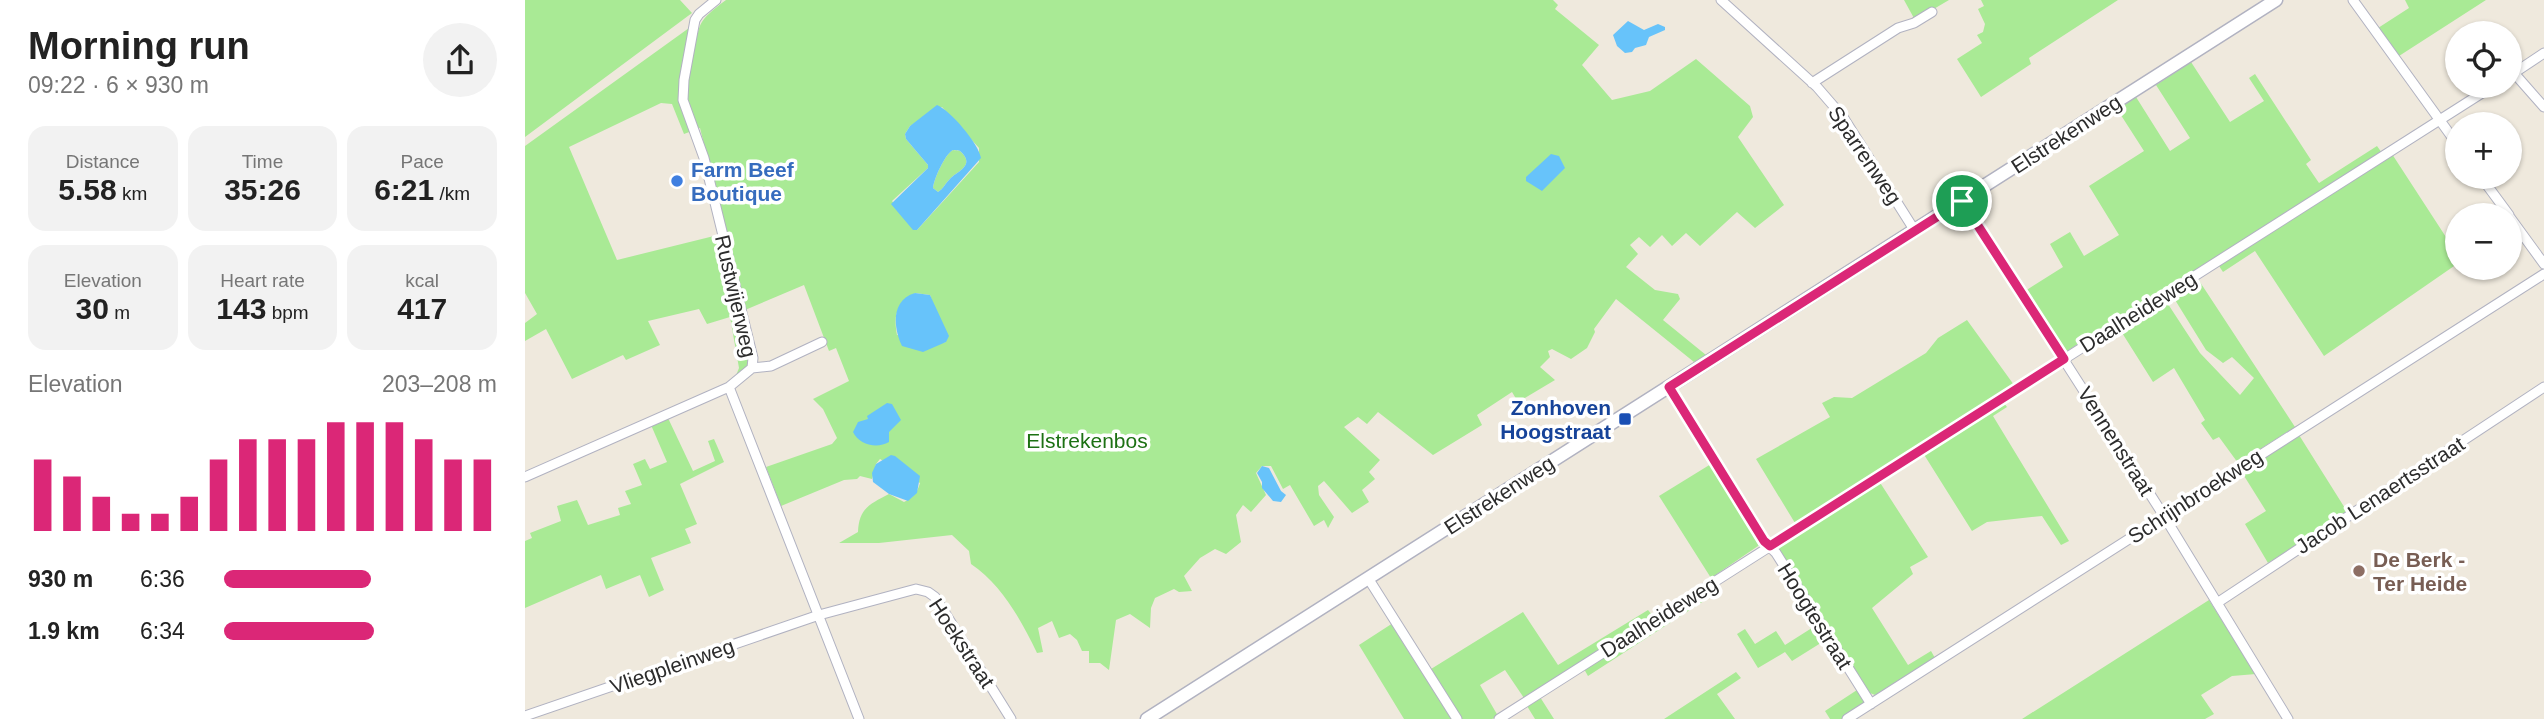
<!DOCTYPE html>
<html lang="en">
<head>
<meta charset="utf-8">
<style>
	body { margin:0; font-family:Arial,sans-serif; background:#f2f2f2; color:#222; height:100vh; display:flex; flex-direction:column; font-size:26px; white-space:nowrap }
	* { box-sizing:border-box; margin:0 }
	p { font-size:23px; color:#767676 }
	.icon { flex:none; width:38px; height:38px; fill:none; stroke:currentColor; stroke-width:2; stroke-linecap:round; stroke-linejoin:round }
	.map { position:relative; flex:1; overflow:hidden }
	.details { display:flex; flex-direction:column; background:#fff; width:525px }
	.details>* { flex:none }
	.fabs { position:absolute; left:1920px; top:21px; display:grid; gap:14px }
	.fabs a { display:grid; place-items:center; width:77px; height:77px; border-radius:50%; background:#fff; box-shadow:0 2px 5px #0004; font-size:35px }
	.pin { position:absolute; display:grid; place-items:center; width:60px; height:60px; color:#fff; margin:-30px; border:4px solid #fff; border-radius:50%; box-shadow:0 2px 7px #0007 }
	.round { display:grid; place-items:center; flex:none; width:74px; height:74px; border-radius:37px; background:#f2f2f2 }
	.overview { display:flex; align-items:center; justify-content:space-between; height:119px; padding:0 28px }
	h1 { font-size:38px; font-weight:700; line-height:52px }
	.stats { display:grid; grid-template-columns:repeat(3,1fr); gap:10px; height:119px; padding:7px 28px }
	.stats div { display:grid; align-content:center; border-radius:18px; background:#f2f2f2; text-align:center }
	.stats b { font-size:30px; font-weight:700 }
	.stats small { font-size:19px; font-weight:400 }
	.stats p { font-size:19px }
	.chart { height:196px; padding:14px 28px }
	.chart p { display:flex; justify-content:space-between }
	.chart svg { width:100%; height:126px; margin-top:7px; stroke:#db2777; stroke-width:6 }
	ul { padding:0 28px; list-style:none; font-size:23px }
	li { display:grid; grid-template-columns:112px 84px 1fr; align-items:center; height:52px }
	li i { height:18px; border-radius:9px; background:#db2777 }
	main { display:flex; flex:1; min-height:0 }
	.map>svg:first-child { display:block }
	.green { fill:#a9ea95; fill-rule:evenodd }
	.water { fill:#67c3fa; fill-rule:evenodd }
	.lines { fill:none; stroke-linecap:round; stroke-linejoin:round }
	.street-casing { stroke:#b1b2c1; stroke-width:11 }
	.secondary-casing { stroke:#b1b2c1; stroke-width:15 }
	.street { stroke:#fff; stroke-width:9 }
	.secondary { stroke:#fff; stroke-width:12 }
	.route-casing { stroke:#fff; stroke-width:14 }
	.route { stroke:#db2777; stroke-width:9 }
	.shop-dot { fill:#3f7fe0; stroke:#fff; stroke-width:2.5 }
	.transit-dot { fill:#1a4fb4; stroke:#fff; stroke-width:2.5 }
	.education-dot { fill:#8d6e63; stroke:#fff; stroke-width:2.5 }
	.labels { text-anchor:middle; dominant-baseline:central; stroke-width:7; stroke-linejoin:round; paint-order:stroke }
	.street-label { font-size:21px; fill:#2c2c2c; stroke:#fff }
	.shop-label { font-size:21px; font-weight:bold; fill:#366cbe; stroke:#fff; text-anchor:start }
	.transit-label { font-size:21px; font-weight:bold; fill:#164399; stroke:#fff; text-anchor:end }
	.park-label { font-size:21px; fill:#1d7114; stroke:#fff }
	.education-label { font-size:21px; font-weight:bold; fill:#785e54; stroke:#fff; text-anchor:start }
</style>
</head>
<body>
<main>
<section class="details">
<div class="overview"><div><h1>Morning run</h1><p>09:22 · 6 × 930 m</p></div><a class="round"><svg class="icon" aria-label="share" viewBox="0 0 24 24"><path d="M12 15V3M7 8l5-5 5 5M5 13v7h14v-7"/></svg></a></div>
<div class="stats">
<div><p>Distance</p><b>5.58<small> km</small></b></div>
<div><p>Time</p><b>35:26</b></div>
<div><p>Pace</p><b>6:21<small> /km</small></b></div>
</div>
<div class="stats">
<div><p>Elevation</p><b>30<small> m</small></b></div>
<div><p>Heart rate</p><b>143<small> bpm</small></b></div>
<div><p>kcal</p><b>417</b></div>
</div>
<div class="chart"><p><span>Elevation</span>203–208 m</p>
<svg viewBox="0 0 160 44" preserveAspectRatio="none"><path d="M5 44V19M15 44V25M25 44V32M35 44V38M45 44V38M55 44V32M65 44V19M75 44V12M85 44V12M95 44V12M105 44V6M115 44V6M125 44V6M135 44V12M145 44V19M155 44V19"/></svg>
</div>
<ul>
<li><b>930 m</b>6:36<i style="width:54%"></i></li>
<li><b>1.9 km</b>6:34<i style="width:55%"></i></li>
</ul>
</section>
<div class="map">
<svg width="2019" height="719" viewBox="0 0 2019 719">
	<rect width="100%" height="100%" fill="#efe9dd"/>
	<!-- green -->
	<path class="green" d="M 0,0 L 155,0 L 167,13 L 0,137 Z
		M 201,0 L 1028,0 L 1033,5 L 1030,9 L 1074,45 L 1057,65 L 1087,100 L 1125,91 L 1171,59 L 1225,106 L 1228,117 L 1213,137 L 1259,205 L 1230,228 L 1212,212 L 1175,246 L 1161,233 L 1147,246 L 1137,235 L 1125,247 L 1114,237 L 1105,245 L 1113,254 L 1101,267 L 1130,290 L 1153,294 L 1155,299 L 1138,320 L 1181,355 L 1169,362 L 1091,299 L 1069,329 L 1070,332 L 1062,348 L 1046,359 L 1027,349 L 1023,351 L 1025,357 L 1015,367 L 1030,380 L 993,402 L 987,392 L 952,415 L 957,425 L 908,455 L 853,412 L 842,424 L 833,417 L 819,427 L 855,460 L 844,472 L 850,479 L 837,490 L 844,502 L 827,513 L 799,481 L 793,486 L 794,495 L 809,517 L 803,528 L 799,520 L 789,526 L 765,485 L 758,489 L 746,466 L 737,466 L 731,473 L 741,495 L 726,512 L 718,505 L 711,515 L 716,542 L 701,554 L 690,549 L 675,558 L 659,576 L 667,591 L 654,592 L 649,589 L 630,598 L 626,608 L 625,628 L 605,614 L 591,620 L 584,670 L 575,663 L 564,663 L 564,651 L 557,651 L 552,640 L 545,634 L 534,638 L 527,621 L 513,628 L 518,652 L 512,653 C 496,620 477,585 446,564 L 444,551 L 427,535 L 354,543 L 314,543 L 333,532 C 334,508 345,504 364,494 L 379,502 C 389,497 392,493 395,483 L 355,459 L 351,464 L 347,479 L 335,476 L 332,479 L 319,480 L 256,506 L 241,467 L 307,444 L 312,438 L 298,409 L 288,399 L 324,381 L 311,348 L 304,351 L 279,285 L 220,310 L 175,128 L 159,134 L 147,104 L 136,103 L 44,147 L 92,260 L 193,235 L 223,359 C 224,369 218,372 210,378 L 214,368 L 205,317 L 182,324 L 174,309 L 123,321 L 135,345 L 101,360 L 98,355 L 47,379 L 21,329 L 0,341 L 0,323 L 12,314 L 0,293 L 0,146 L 164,28 L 168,57 C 175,21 172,22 201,0 ZM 417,107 L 454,148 L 454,162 L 392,230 L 367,201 L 403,168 L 403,165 L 381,139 L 380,134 L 385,126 ZM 390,293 L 405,295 L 421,342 L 416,343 L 372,335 C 368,312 372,307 390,293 Z
		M 1379,0 L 1424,0 L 1390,20 Z
		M 1456,0 L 1593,0 L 1504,58 L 1506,64 L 1456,97 L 1432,59 L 1457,43 L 1452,35 L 1458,32 L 1460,24 L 1453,9 L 1459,6 Z
		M 1880,0 L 1961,0 L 1874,56 L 1853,28 L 1884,8 Z
		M 1666,62 L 1705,122 L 1739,101 L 1724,78 L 1730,74 L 1786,160 L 1781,164 L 1794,183 L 1852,146 L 1857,153 L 1542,351 L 1537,347 L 1500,291 L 1538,267 L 1525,244 L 1545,232 L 1559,256 L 1594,235 L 1564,186 L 1619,151 L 1592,109 L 1611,97 L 1645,151 L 1665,138 L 1631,85 Z
		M 428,150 C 434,151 434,149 438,154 C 449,167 430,172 424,180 C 419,185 419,188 413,192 L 408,188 C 409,179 420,154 428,150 Z
		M 1867,154 L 1932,254 L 1932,264 L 1799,356 L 1730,251 L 1698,272 L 1694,266 Z
		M 1673,279 L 1770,427 L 1713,463 L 1694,437 L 1688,440 L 1676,423 L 1680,420 L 1649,368 L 1628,382 L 1594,328 L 1637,301 L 1641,301 L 1675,353 L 1715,395 L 1729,378 L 1707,357 L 1698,363 L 1681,350 L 1647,295 Z
		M 1442,320 L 1489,385 L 1270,523 L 1231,459 L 1305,417 L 1297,403 L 1309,397 L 1327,398 L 1401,353 L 1413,338 Z
		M 1479,403 L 1482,407 L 1468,416 L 1544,541 L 1536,545 L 1517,516 L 1462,522 L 1447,531 L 1398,453 Z
		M 143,418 L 168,471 L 190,461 L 183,441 L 189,439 L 199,462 L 155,484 L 172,524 L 160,529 L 166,543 L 126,558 L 139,590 L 124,597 L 115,575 L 81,589 L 76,575 L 0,608 L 0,541 L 7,538 L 5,533 L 36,521 L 32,506 L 52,500 L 63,525 L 95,515 L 93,508 L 106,504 L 100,491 L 117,485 L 108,464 L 120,459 L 125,469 L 142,462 L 126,425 Z
		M 1774,435 L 1823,513 L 1743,563 L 1720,524 L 1741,511 L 1716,471 Z
		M 1186,464 L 1236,544 L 1186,578 L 1134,496 Z
		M 1354,481 L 1403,557 L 1385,567 L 1388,574 L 1347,608 L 1383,665 L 1406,651 L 1410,658 L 1350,695 L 1345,693 L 1255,551 L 1254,546 Z
		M 1186,588 L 1188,595 L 1063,676 L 1059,669 Z
		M 1684,600 L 1731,674 L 1707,676 L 1676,695 L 1689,714 L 1680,719 L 1497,719 Z
		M 1123,610 L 1128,616 L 999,698 L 980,670 L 955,685 L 973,716 L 967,719 L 937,719 L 906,669 L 998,612 L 1033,665 Z
		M 868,623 L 929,719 L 879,719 L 834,645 Z
		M 1290,626 L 1299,641 L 1267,661 L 1260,652 L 1233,668 L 1212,634 L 1220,629 L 1230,644 L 1251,631 L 1260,645 Z
		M 1211,672 L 1216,678 L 1192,694 L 1210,719 L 1139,719 Z
		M 1332,690 L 1340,702 L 1317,719 L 1305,719 L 1300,711 Z
		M 1015,697 L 1029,719 L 1010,719 L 1002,706 Z"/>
	<!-- water -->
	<path class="water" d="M 1103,21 L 1119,30 L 1133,24 L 1140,27 L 1140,30 L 1124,37 L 1121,45 L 1110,48 L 1107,52 L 1100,53 L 1092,46 L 1088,35 Z
		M 412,105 C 425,110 454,144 456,158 L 392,230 L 388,230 L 366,204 L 403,168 L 403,165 L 381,139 L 380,134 L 385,126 ZM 428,150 C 434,151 434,149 438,154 C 449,167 430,172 424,180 C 419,185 419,188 413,192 L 408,188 C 409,179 420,154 428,150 Z
		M 1026,154 L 1034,156 L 1040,168 L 1017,191 L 1001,181 L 1001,177 Z
		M 390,293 L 405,295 L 424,336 L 421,342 L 398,352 L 377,346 C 368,327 366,300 390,293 Z
		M 362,403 L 367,404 L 376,420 L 364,432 L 364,442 C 352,449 334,445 328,432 L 333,422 L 343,419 L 342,416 Z
		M 366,455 L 370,456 L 395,476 L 392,493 L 383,501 L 364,494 L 348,482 L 347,473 L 351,464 Z
		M 737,466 L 744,468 L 756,491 L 761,495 L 756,502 L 748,501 L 737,488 L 737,482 L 732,473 Z"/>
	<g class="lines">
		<!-- street casing -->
		<g class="street-casing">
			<path id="street" d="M 191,0 L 174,14 L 170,20 L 159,80 L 158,100 L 179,158 L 228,358 L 227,368
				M 1196,0 L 1292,87 L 1318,117 L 1390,231
				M 1828,0 L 1932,144
				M 1989,73 L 2019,107
				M 1986,75 L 2019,53
				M 1287,83 L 1373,28 L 1389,23 L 1407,12
				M 1956,177 L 1984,215
				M 1437,201 L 1639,516 L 1763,719
				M 1984,216 L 2019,264
				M 204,387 L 334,719
				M 1144,387 L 1239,541 L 1251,553 L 1346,704
				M 0,477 L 204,387 L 227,368 L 246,366 L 297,342
				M 843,578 L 932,719
				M 1692,603 L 2019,387
				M 0,716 L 294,615 L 391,589 L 403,592 L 410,597 L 486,719
				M 974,719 L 1968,86
				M 1322,719 L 2019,274"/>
		</g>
		<!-- secondary casing -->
		<g class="secondary-casing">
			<path id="secondary" d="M 622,719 L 1751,0"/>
		</g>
		<!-- street -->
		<use href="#street" class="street"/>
		<!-- secondary -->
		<use href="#secondary" class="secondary"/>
	</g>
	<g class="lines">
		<!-- route casing -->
		<g class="route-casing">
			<path id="route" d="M 1437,201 L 1539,359 L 1245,546 L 1239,541 L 1144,387 Z"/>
		</g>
		<!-- route -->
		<use href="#route" class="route"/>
	</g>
	<!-- markers -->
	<circle class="shop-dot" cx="152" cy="181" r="7"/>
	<rect class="transit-dot" x="1093" y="412" width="14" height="14" rx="3.5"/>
	<circle class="education-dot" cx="1834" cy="571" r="7"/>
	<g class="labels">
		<!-- street labels -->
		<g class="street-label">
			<text transform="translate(1541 134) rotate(-33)">Elstrekenweg</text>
			<text transform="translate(1340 155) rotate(56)">Sparrenweg</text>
			<text transform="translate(211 296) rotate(77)">Rustwijerweg</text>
			<text transform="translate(1613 312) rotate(-32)">Daalheideweg</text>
			<text transform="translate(1591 441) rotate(58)">Vennenstraat</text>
			<text transform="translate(974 495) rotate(-33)">Elstrekenweg</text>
			<text transform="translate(1855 495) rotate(-33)">Jacob Lenaertsstraat</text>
			<text transform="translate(1670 496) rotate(-33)">Schrijnbroekweg</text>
			<text transform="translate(1290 616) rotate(58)">Hoogtestraat</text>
			<text transform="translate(1134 617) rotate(-32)">Daalheideweg</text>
			<text transform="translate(437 643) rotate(57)">Hoekstraat</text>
			<text transform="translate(147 666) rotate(-19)">Vliegpleinweg</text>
		</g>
		<!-- shop labels -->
		<g class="shop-label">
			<text x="166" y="169">Farm Beef<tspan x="166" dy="24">Boutique</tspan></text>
		</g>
		<!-- transit labels -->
		<g class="transit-label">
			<text x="1086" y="407">Zonhoven<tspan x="1086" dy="24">Hoogstraat</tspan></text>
		</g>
		<!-- park labels -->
		<g class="park-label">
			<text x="562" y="440">Elstrekenbos</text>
		</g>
		<!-- education labels -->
		<g class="education-label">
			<text x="1848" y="559">De Berk -<tspan x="1848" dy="24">Ter Heide</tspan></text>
		</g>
	</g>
</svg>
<div class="fabs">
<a><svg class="icon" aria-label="locate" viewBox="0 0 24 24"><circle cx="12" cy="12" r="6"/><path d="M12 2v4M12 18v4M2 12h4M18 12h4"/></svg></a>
<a>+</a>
<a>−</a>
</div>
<div class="pin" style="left:1437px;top:201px;background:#1e9e55"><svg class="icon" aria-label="arrive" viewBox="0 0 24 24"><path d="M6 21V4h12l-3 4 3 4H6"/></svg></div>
</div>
</main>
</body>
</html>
